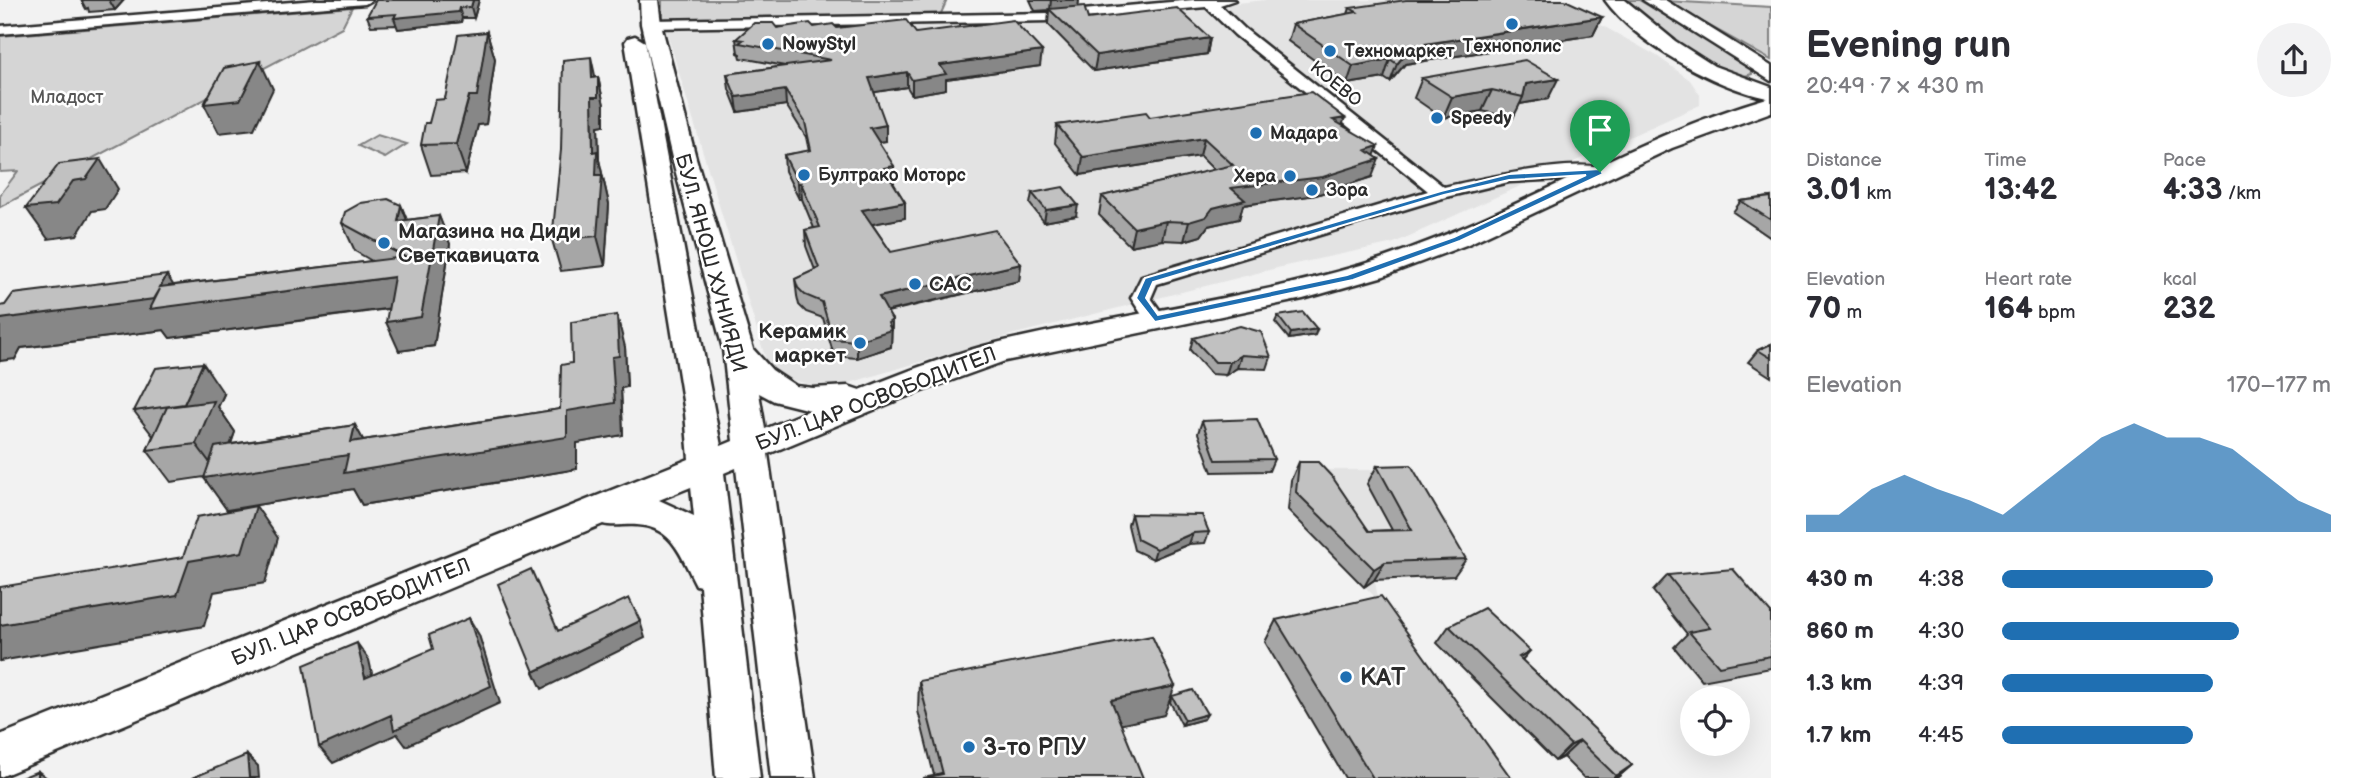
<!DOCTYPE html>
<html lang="en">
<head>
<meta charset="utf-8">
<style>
	body { margin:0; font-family:"Balsamiq Sans",sans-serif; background:#f2f2f3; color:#2b2b33; height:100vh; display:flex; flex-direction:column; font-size:26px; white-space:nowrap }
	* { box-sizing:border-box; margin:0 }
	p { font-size:23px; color:#7c7c81 }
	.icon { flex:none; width:38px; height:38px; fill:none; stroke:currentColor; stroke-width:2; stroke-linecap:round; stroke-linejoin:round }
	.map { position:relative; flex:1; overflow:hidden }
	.drawer { display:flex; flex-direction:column; background:#fff; width:595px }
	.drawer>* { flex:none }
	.buttons { position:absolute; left:1680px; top:686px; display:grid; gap:14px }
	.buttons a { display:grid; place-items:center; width:70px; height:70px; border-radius:50%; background:#fff; box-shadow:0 7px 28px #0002; font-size:35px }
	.pin { position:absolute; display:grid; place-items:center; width:60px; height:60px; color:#fff; margin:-72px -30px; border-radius:50% 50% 50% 0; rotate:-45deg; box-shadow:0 0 7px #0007 }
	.pin .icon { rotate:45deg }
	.round { display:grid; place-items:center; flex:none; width:74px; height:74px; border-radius:37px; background:#f2f2f3 }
	.headline { display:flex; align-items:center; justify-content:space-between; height:119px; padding:0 35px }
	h1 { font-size:38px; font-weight:700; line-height:52px }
	.stats { display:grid; grid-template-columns:repeat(3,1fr); gap:10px; height:119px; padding:7px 35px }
	.stats div { display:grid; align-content:center }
	.stats b { font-size:30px; font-weight:700 }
	.stats small { font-size:19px; font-weight:400 }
	.stats p { font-size:19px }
	.chart { height:196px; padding:14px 35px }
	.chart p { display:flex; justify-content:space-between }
	.chart svg { width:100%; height:126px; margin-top:7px; fill:#1f6fb2; opacity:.7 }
	ul { padding:0 35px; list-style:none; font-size:23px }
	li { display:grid; grid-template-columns:112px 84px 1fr; align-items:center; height:52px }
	li i { height:18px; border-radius:9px; background:#1f6fb2 }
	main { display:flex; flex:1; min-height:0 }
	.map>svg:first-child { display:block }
	.built { fill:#e3e3e3 }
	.green { fill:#d5d5d5; stroke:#808080; stroke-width:2 }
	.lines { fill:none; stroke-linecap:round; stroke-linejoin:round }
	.street-casing { stroke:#2b2b2b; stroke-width:5 }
	.secondary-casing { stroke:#2b2b2b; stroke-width:5 }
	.street { fill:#fff; fill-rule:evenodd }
	.secondary { fill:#fff; fill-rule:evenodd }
	.wall { fill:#a6a6a6; stroke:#2b2b2b; stroke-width:2 }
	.shaded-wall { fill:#878787; stroke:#2b2b2b; stroke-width:2 }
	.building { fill:#c1c1c1; stroke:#2b2b2b; stroke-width:2 }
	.route { fill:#1f6fb2; stroke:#fff; stroke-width:2; fill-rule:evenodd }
	.poi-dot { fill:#1f6fb2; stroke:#fff; stroke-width:2.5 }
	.labels { text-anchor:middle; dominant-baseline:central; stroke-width:5; stroke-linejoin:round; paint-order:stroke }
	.far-poi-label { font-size:18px; font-weight:bold; fill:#2b2b2b; stroke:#fff; text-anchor:start }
	.far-street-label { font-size:18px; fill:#2b2b2b; stroke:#fff }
	.far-park-label { font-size:18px; fill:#565656; stroke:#fff }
	.poi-label { font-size:21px; font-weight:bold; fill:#2b2b2b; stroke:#fff; text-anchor:start }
	.street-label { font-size:21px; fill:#2b2b2b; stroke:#fff }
	.near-poi-label { font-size:24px; font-weight:bold; fill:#2b2b2b; stroke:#fff; text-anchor:start }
</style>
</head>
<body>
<main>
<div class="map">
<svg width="1771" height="778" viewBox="0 0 1771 778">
	<rect width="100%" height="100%" fill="#f2f2f2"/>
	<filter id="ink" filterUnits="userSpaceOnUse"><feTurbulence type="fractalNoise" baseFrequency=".0143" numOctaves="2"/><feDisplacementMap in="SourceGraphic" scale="14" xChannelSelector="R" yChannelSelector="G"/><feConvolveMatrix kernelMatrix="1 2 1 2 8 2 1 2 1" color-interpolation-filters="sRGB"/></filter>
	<g filter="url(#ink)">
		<!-- built -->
		<path class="built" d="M 1265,0 L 1559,0 L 1595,14 L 1594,21 L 1657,56 L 1690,80 L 1700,95 L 1700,105 L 1394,243 L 1285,266 L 1011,335 L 846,384 L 812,385 L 784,378 L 766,360 L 665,27 L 952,24 L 1117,16 Z
			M 1292,470 L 1394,470 L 1454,576 L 1375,580 L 1378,600 L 1288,510 Z"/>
		<!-- green -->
		<path class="green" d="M 662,0 L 947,0 L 939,18 L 662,21 Z
			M 1625,0 L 1639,0 L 1750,67 L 1752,74 C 1716,89 1653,21 1625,0 Z
			M 1665,1 L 1771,7 L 1771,60 Z
			M 352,7 L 342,27 L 0,207 L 0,195 L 18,171 L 0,172 L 0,36 Z
			M 377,135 L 407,144 L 385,158 L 358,146 Z"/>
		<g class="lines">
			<!-- street casing -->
			<g class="street-casing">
				<path id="street" d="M 316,0 L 372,0 L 365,4 L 0,34 L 0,26 Z
					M 1193,0 L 1235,0 L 1220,5 L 1245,29 L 1444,187 C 1471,181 1592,153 1609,172 L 1600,177 L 1509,182 L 1446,197 L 1157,284 L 1151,298 L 1166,319 L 1155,326 L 1148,324 L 1131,298 L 1142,276 L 1428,191 L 1235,35 L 1206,7 L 1050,21 L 651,28 L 644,24 L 651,20 L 1050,13 Z"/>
			</g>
			<!-- secondary casing -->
			<g class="secondary-casing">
				<path id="secondary" d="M 640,0 L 658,0 L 661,24 L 696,158 L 753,349 L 772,370 L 796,386 L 813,388 L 848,386 L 860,390 C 905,372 953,353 1000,342 C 1120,314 1243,300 1361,265 C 1502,223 1626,139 1767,98 C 1713,86 1638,45 1605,0 L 1625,0 L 1675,41 L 1714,66 L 1771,87 L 1771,112 L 1672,148 L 1466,245 L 1384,276 L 1303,299 L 1005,361 L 900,399 L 768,454 L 815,778 L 771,778 L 736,468 L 724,473 L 760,778 L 716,778 L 700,586 L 696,585 C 681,556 673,527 637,525 C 625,524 613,527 603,524 L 0,777 L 0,735 L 689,459 L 685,413 L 625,42 L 628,38 L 635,36 L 645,42 L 721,446 L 733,441 L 723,349 L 672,158 L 641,24 ZM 759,393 L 774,401 L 810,410 L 765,429 ZM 691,487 L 694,516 L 659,500 Z
					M 1643,0 L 1665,0 L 1771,66 L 1771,81 Z"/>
			</g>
			<!-- street -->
			<use href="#street" class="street"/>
			<!-- secondary -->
			<use href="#secondary" class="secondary"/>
		</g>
		<!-- wall -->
		<path class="wall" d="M 81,0 L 124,0 L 115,10 L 89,12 L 88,8 L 86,9 Z
			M 479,0 L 474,18 L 462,18 L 461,22 L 398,29 L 397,25 L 371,26 L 367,16 Z
			M 1030,0 L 1079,0 L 1078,6 L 1088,19 L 1210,38 L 1207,54 L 1094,71 L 1048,24 L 1049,10 L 1035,11 Z
			M 1350,8 L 1602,17 L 1593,35 L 1405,64 L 1390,82 L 1384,78 L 1347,84 L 1288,41 L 1293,24 L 1348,14 Z
			M 814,27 L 916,33 L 1040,66 L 946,79 L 946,89 L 912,95 L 907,87 L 874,92 L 886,141 L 879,142 L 894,182 L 893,183 L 905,202 L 905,218 L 872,224 L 891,252 L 1021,264 L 1019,281 L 887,312 L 892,320 L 891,347 L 857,358 L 834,356 L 823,318 L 806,312 L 799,305 L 797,296 L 795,279 L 815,270 L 806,246 L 805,230 L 814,228 L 802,199 L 799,199 L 785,171 L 784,155 L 809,151 L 806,137 L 786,105 L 738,112 L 729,89 L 727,74 L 785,66 L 741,58 L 740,54 L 738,53 L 736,39 L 777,28 Z
			M 487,32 L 495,59 L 486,124 L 478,125 L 466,173 L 431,175 L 421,145 L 429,123 Z
			M 595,77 L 598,77 L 604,105 L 604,125 L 598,126 L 599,160 L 609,204 L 605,266 L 561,271 L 552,240 Z
			M 1422,78 L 1548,99 L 1520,104 L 1513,118 L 1482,111 L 1443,118 L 1414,98 Z
			M 1150,117 L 1342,125 L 1374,155 L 1372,177 L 1316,195 L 1243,205 L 1239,219 L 1208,226 L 1201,236 L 1184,241 L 1162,240 L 1130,246 L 1099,215 L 1102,196 L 1214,170 L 1200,156 L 1080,175 L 1055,143 L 1057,125 Z
			M 1032,193 L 1076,216 L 1044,222 L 1030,204 Z
			M 1771,197 L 1771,238 L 1733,212 L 1741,201 Z
			M 401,205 L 407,220 L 439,216 L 450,244 L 434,346 L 399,351 L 388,309 L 170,338 L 164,330 L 21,348 L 15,359 L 0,306 L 372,261 L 355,251 L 342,223 Z
			M 1278,316 L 1317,329 L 1315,335 L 1289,339 L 1275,322 Z
			M 1193,338 L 1271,357 L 1267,369 L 1237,368 L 1226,375 L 1211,374 L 1190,350 Z
			M 1771,344 L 1771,377 L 1748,362 L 1758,350 Z
			M 625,347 L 627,387 L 621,388 L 623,435 L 577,443 L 577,469 L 362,505 L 353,489 L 227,510 L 204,477 L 171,482 L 147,450 L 153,436 L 134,411 L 224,394 L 218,407 L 235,432 L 231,444 L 355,425 L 363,440 L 560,409 L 572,363 Z
			M 1202,421 L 1274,459 L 1269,471 L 1212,472 L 1198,433 Z
			M 1299,462 L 1369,531 L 1392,530 L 1367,484 L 1377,466 L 1466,559 L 1454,576 L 1374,580 L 1364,587 L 1288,510 L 1291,480 Z
			M 1131,514 L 1209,532 L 1205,543 L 1189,544 L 1153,559 L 1134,550 L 1128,525 Z
			M 1668,575 L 1771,613 L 1771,668 L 1702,681 L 1674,647 L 1687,634 L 1653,591 Z
			M 1276,620 L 1511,778 L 1345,778 L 1265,642 Z
			M 1449,626 L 1522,660 L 1632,765 L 1617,778 L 1584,778 L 1563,757 L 1555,761 L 1437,643 Z
			M 919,681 L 1164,715 L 1121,724 L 934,775 L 918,711 Z
			M 1172,696 L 1207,714 L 1204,719 L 1182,725 L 1170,702 Z"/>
		<!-- shaded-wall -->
		<path class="shaded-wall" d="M 109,0 L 124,0 L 115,10 Z
			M 473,0 L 479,0 L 474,18 L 471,7 Z
			M 1051,0 L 1079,0 L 1078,8 L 1050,10 Z
			M 459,8 L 462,18 L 461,22 L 398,29 L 394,18 Z
			M 1602,17 L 1593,35 L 1405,64 L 1390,82 L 1397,64 L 1412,46 Z
			M 487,32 L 495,59 L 486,124 L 478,125 L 466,173 L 456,144 Z
			M 1210,38 L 1207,54 L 1094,71 L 1097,55 Z
			M 1042,51 L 1040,66 L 946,79 L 946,89 L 912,95 L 912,80 L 940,65 Z
			M 591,57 L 597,85 L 598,77 L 604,105 L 604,125 L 598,126 L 599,160 L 609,204 L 605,266 L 597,236 L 596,175 L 593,152 Z
			M 1390,59 L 1384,78 L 1347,84 L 1353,66 Z
			M 260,61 L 273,89 L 254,129 L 219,133 L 204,104 Z
			M 907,72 L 907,87 L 870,93 L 869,78 Z
			M 1558,79 L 1548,99 L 1520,104 L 1523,97 L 1526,84 Z
			M 785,90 L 786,105 L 738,112 L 736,97 Z
			M 1492,90 L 1482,111 L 1443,118 L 1452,97 Z
			M 1345,118 L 1338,136 L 1333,120 Z
			M 886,125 L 886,141 L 870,143 L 870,128 Z
			M 1204,138 L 1200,156 L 1080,175 L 1083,157 Z
			M 1378,146 L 1372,162 L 1379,159 L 1372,177 L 1316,195 L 1243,205 L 1239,219 L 1208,226 L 1201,236 L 1184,241 L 1189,222 L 1213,208 L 1231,188 Z
			M 100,159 L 118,189 L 105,209 L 92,211 L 77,235 L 48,239 L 26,208 L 73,181 Z
			M 894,166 L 894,182 L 884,184 L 884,168 Z
			M 798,183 L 801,183 L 802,199 L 799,199 Z
			M 905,202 L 905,218 L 862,226 L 862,210 Z
			M 401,205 L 412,233 L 398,221 Z
			M 1078,205 L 1076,216 L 1044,222 L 1046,210 Z
			M 439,216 L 450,244 L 434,346 L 399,351 L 386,322 Z
			M 1166,221 L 1162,240 L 1130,246 L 1134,228 Z
			M 1021,264 L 1019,281 L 880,313 L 879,297 Z
			M 167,275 L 185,304 L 394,277 L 407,306 L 170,338 L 164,330 L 21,348 L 15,359 L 0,361 L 0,319 L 160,287 Z
			M 617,315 L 625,347 L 627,387 L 621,388 L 623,435 L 577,443 L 577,469 L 362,505 L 353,489 L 227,510 L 204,478 L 351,442 L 355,425 L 372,456 L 567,411 L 612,357 Z
			M 892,320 L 891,347 L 857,358 L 857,341 Z
			M 1317,329 L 1315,335 L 1289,339 L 1291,333 Z
			M 1241,355 L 1237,368 L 1226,375 L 1230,362 Z
			M 203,363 L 224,394 L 218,407 L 235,432 L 219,475 L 196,444 L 184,404 Z
			M 256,506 L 278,538 L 265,583 L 214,592 L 204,626 L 0,661 L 0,625 L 189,561 Z
			M 1193,533 L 1189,544 L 1153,559 L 1156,549 Z
			M 1385,562 L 1374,580 L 1364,587 L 1374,569 Z
			M 469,618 L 479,635 L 500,703 L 406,746 L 397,734 L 333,763 L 319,747 Z
			M 640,621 L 645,638 L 542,689 L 534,672 Z
			M 357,643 L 369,660 L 377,695 L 365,678 Z
			M 1530,651 L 1515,668 L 1519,657 Z
			M 1175,686 L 1164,715 L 1101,729 L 1111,700 Z
			M 1207,714 L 1204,719 L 1182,725 L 1185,720 Z
			M 1580,741 L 1563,757 L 1555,761 L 1571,745 Z
			M 247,755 L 258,766 L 259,778 L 249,778 Z
			M 1632,765 L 1617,778 L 1613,778 L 1616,776 Z
			M 38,771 L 47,778 L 38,778 Z"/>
		<!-- building -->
		<path class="building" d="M 376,0 L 473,0 L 471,7 L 459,8 L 458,12 L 394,18 L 396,14 L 367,16 Z
			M 1406,0 L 1565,0 L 1602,17 L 1412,46 L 1397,64 L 1390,59 L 1353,66 L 1293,24 L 1357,12 L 1350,8 Z
			M 1084,6 L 1088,19 L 1177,8 L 1210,38 L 1097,55 L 1049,9 Z
			M 906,20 L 916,33 L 1013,20 L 1042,51 L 940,65 L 946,74 L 912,80 L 907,72 L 869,78 L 886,125 L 870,128 L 894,166 L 884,168 L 905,202 L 862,210 L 891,252 L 995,230 L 1021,264 L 879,297 L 892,320 L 888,323 L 891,330 L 857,341 L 833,339 L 822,302 L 805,295 L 798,288 L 795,279 L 819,268 L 805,230 L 820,227 L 801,183 L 798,183 L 784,155 L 811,150 L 805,122 L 785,90 L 736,97 L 727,74 L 831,60 L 739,43 L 743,40 L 736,39 L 754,23 L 773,23 L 777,28 L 810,23 L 814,27 L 833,24 L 837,28 Z
			M 487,32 L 477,96 L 469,96 L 456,144 L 421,145 L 425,123 L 429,123 L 435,100 L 445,99 L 458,35 Z
			M 591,57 L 592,78 L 598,77 L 598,97 L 592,97 L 593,152 L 597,151 L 596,175 L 602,175 L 597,236 L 552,240 L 561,150 L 563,60 Z
			M 1525,60 L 1558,79 L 1526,84 L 1523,97 L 1492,90 L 1452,97 L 1422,78 Z
			M 260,61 L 240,100 L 204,104 L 224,68 Z
			M 1311,92 L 1345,118 L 1333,120 L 1378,146 L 1366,150 L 1379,159 L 1323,177 L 1231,188 L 1245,200 L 1213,208 L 1206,217 L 1189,222 L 1166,221 L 1134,228 L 1102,196 L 1233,165 L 1204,138 L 1083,157 L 1057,125 L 1146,112 L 1150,117 Z
			M 100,159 L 86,179 L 73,181 L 56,205 L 26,208 L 59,164 Z
			M 1063,187 L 1078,205 L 1046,210 L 1032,193 Z
			M 1771,197 L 1771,220 L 1741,201 Z
			M 388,199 L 401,205 L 398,221 L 439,216 L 421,317 L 386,322 L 394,277 L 150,309 L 160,289 L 154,299 L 0,319 L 0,306 L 5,305 L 13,294 L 167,275 L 160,287 L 405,257 L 342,223 L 345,212 L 361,203 Z
			M 1303,312 L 1317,329 L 1291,333 L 1278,316 Z
			M 617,315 L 619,356 L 612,357 L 615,403 L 567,411 L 567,437 L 344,473 L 348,455 L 204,478 L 215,447 L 355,425 L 351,442 L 560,409 L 561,365 L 572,363 L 571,322 Z
			M 1240,326 L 1261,332 L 1271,357 L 1241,355 L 1230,362 L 1215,362 L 1193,338 Z
			M 1771,344 L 1771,358 L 1758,350 Z
			M 203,363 L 184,404 L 134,411 L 156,368 Z
			M 214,401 L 196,444 L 147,450 L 167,407 Z
			M 1257,419 L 1274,459 L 1216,460 L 1202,421 Z
			M 1299,462 L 1318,462 L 1333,478 L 1369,531 L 1412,530 L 1377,466 L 1411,465 L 1466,559 L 1385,562 L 1374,569 L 1296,492 Z
			M 256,506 L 242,552 L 189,561 L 177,595 L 0,625 L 0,587 L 183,557 L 197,517 Z
			M 1131,514 L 1202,515 L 1209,532 L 1193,533 L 1156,549 L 1137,539 Z
			M 531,569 L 558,631 L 629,598 L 640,621 L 534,672 L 498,584 Z
			M 1733,569 L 1771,613 L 1771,656 L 1719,666 L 1689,632 L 1710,628 L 1668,575 Z
			M 1381,596 L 1511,778 L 1373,778 L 1276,620 Z
			M 1484,608 L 1530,651 L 1519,657 L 1632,765 L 1616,776 L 1580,741 L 1571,745 L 1449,626 Z
			M 469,618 L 491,686 L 394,730 L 391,715 L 319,747 L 304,665 L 357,643 L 365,678 L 433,649 L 429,635 Z
			M 1152,636 L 1175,686 L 1111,700 L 1143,778 L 923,778 L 943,774 L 919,681 Z
			M 1193,690 L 1207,714 L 1185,720 L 1172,696 Z
			M 247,755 L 249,778 L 192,778 Z
			M 38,771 L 38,778 L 21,778 Z"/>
	</g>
	<!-- route -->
	<path class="route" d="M 1600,169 L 1603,174 L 1460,241 L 1353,280 L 1155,322 L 1136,298 L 1145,278 L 1441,191 L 1509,174 ZM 1586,175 L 1454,237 L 1347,275 L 1158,315 L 1146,298 L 1153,282 L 1444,195 L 1509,180 Z"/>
	<!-- markers -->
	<g class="poi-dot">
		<circle cx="1512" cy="24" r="7"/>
		<circle cx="768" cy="44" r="7"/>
		<circle cx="1330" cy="51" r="7"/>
		<circle cx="1437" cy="118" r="7"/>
		<circle cx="1256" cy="133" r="7"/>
		<circle cx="804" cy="175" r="7"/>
		<circle cx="1290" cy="176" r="7"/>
		<circle cx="1312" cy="190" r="7"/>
		<circle cx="384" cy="243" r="7"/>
		<circle cx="915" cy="284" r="7"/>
		<circle cx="860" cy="343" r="7"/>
		<circle cx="1346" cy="677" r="7"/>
		<circle cx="969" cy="747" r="7"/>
	</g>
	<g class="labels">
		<!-- far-poi labels -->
		<g class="far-poi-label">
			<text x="782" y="44">NowyStyl</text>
			<text x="1512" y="46" text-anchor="middle">Технополис</text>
			<text x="1344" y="51">Техномаркет</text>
			<text x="1451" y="118">Speedy</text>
			<text x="1270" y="133">Мадара</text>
			<text x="818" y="175">Бултрако Моторс</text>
			<text x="1276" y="176" text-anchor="end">Хера</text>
			<text x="1326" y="190">Зора</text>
		</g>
		<!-- far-street labels -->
		<g class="far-street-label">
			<text transform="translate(1336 84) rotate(39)">КОЕВО</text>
		</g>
		<!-- far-park labels -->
		<g class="far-park-label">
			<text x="67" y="97">Младост</text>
		</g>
		<!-- poi labels -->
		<g class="poi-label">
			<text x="398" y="231">Магазина на Диди<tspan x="398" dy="24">Светкавицата</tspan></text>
			<text x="929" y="284">САС</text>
			<text x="846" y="331" text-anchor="end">Керамик<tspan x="846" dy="24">маркет</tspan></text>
		</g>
		<!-- street labels -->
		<g class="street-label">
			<text transform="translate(711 263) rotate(75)">БУЛ. ЯНОШ ХУНИЯДИ</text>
			<text transform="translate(876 399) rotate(-21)">БУЛ. ЦАР ОСВОБОДИТЕЛ</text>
			<text transform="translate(351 612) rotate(-22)">БУЛ. ЦАР ОСВОБОДИТЕЛ</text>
		</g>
		<!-- near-poi labels -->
		<g class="near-poi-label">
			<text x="1360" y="677">КАТ</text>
			<text x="983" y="747">3-то РПУ</text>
		</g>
	</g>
</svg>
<div class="buttons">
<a><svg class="icon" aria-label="locate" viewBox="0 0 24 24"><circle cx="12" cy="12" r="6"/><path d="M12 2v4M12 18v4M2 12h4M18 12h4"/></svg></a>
</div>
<div class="pin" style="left:1600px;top:172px;background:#1e9e55"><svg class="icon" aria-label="arrive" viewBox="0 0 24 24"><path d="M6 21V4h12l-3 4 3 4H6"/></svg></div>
</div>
<section class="drawer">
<div class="headline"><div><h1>Evening run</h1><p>20:49 · 7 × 430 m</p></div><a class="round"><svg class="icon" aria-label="share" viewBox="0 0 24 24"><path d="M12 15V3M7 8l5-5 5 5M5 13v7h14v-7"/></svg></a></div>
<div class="stats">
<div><p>Distance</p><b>3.01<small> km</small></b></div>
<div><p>Time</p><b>13:42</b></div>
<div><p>Pace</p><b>4:33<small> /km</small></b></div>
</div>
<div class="stats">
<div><p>Elevation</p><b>70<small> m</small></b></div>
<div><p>Heart rate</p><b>164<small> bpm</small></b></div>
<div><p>kcal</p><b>232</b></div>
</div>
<div class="chart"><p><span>Elevation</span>170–177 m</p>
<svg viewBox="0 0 160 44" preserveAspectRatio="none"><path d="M0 44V38L10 38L20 29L30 24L40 29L50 33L60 38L70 29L80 20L90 11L100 6L110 11L120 11L130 15L140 24L150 33L160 38V44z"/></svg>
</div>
<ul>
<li><b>430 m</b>4:38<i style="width:64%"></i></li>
<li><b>860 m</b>4:30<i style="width:72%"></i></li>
<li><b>1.3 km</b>4:39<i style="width:64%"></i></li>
<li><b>1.7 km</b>4:45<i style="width:58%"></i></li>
</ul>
</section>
</main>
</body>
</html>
